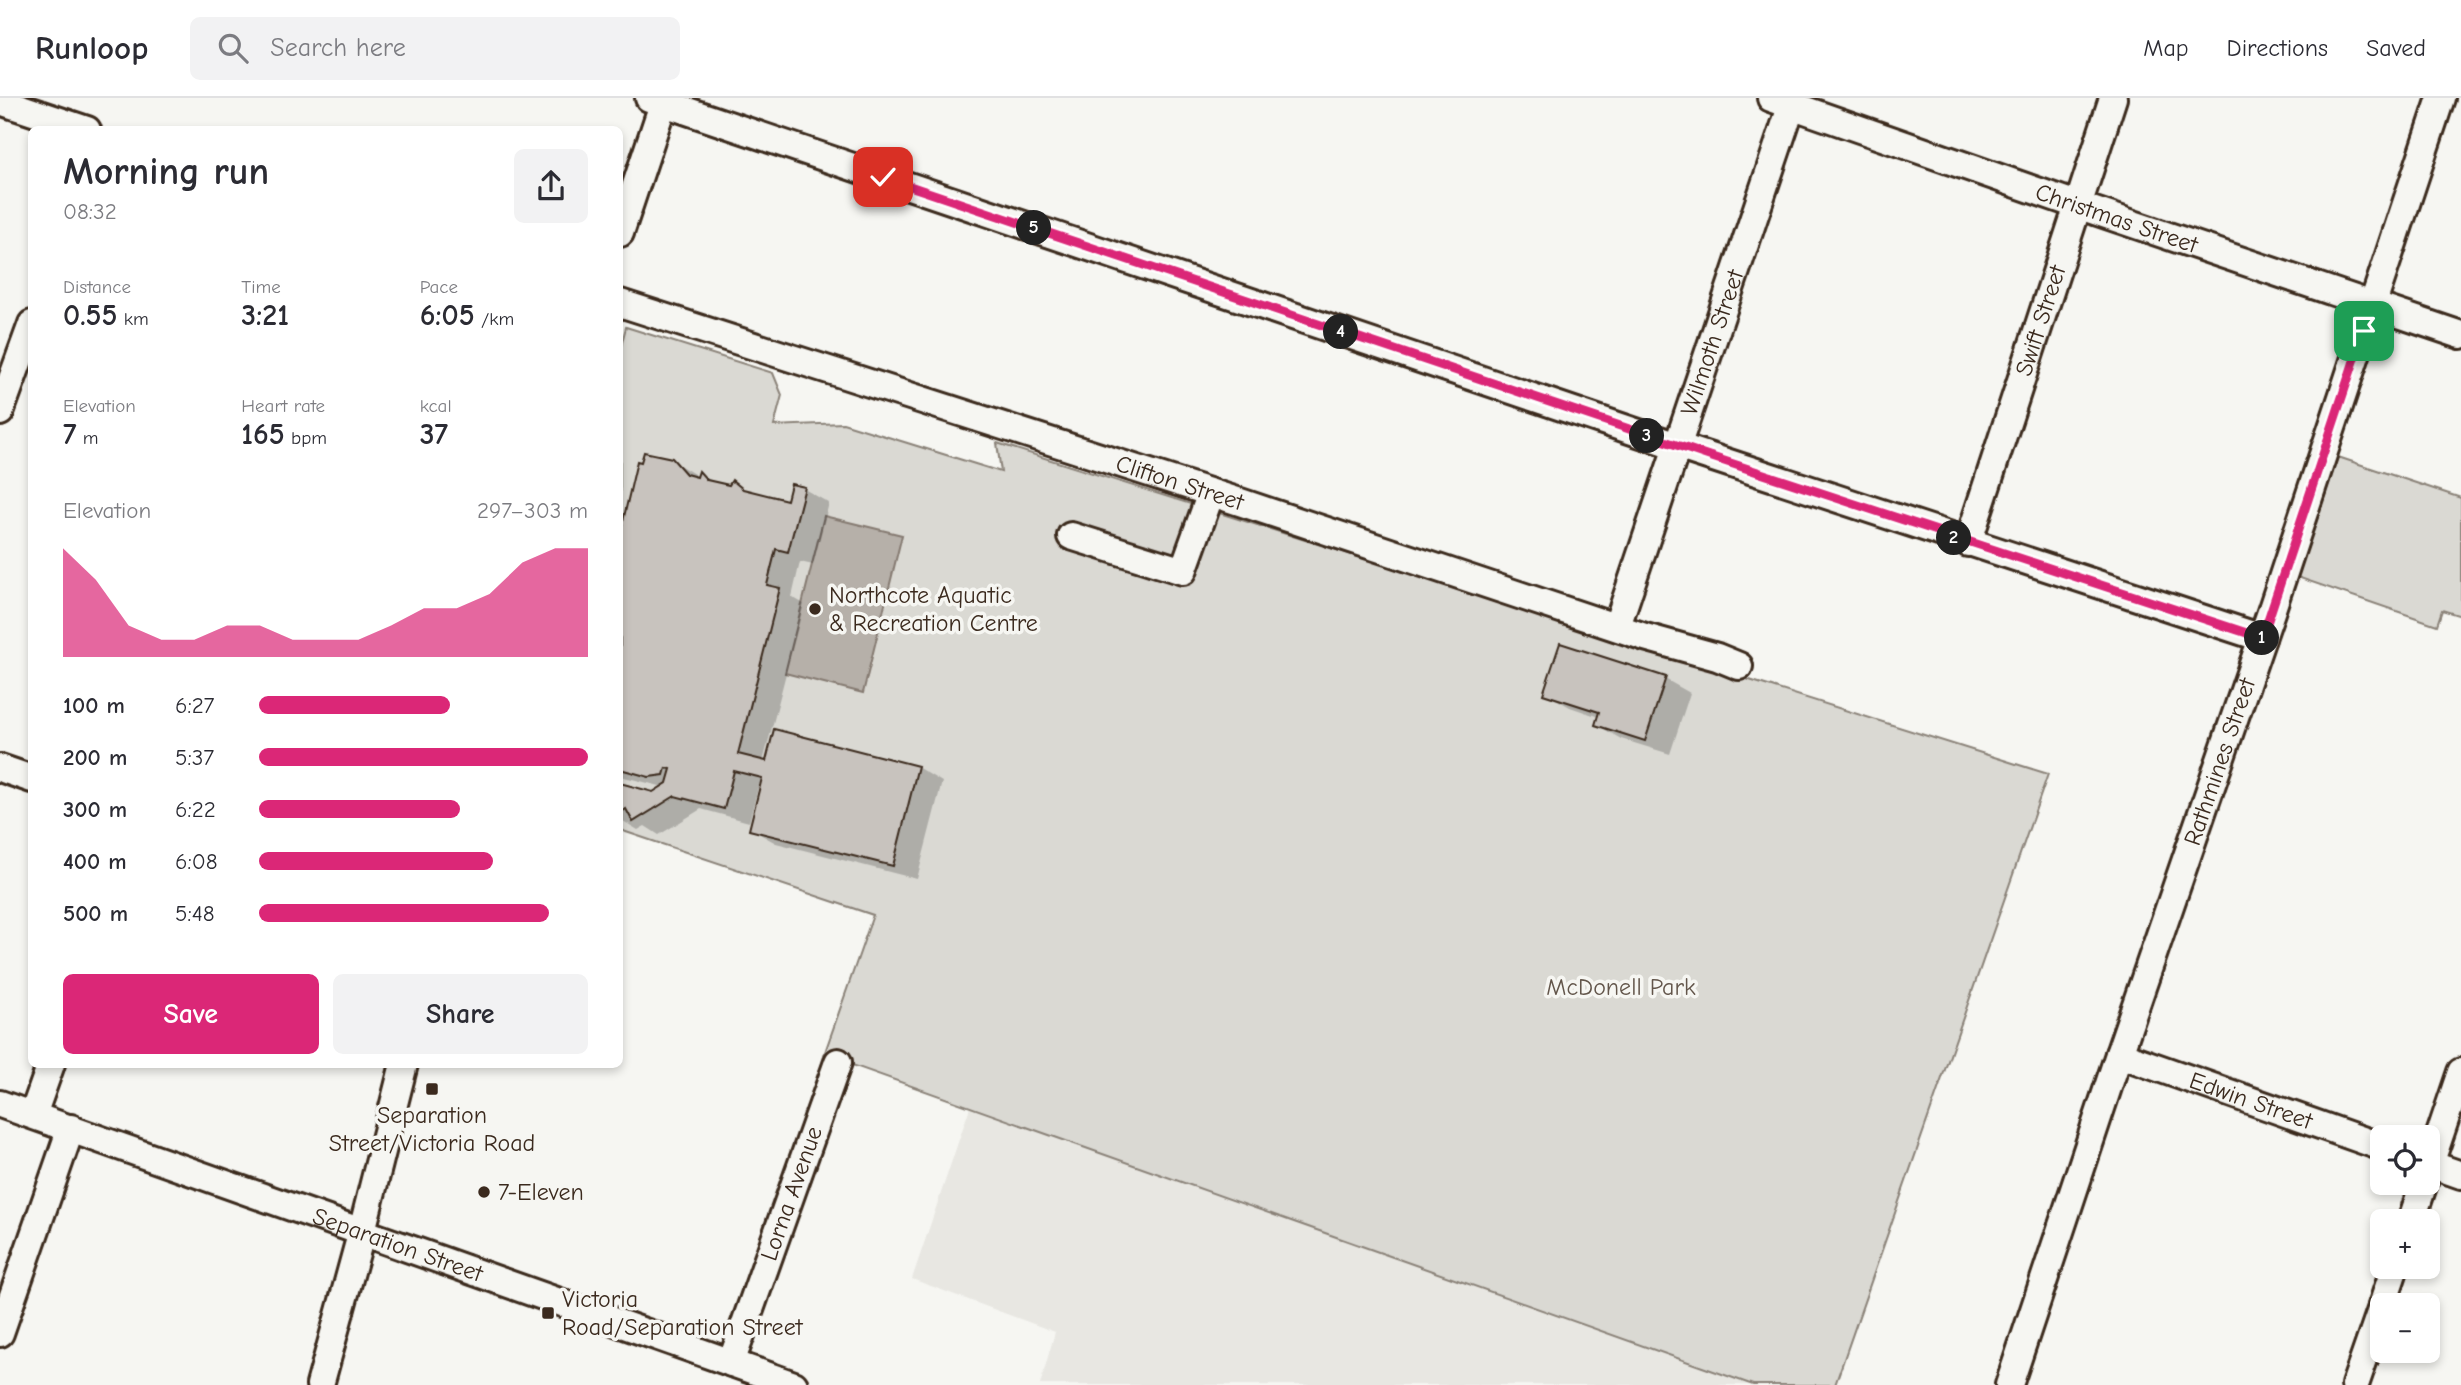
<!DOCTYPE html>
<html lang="en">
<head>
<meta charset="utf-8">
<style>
	body { margin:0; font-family:"Comic Neue",sans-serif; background:#f2f2f3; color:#2b2b33; height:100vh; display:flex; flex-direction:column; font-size:26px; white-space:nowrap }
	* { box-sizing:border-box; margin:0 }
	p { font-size:23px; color:#7c7c81 }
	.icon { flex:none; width:38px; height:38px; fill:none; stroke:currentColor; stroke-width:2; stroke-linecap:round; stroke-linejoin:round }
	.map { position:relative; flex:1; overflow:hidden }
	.details { position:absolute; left:28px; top:28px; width:595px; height:942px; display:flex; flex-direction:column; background:#fff; border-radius:10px; box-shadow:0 4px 10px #0003 }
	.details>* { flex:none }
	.buttons { position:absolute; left:2370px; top:1027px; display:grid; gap:14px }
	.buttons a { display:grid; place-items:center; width:70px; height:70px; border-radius:10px; background:#fff; box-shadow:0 4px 10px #0003; font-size:35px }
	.pin { position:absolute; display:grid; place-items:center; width:60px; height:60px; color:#fff; margin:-30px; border-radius:14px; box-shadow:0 4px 10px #0006 }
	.km { position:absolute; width:35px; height:35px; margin:-18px; border-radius:50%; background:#222; color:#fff; font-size:19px; line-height:35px; text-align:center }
	.round { display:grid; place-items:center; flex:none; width:74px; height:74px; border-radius:10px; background:#f2f2f3 }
	.headline { display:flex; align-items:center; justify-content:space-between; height:119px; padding:0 35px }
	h1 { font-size:38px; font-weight:700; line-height:52px }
	.stats { display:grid; grid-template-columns:repeat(3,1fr); gap:10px; height:119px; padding:7px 35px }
	.stats div { display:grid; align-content:center }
	.stats b { font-size:30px; font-weight:700 }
	.stats small { font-size:19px; font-weight:400 }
	.stats p { font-size:19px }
	.chart { height:196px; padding:14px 35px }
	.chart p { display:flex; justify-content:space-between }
	.chart svg { width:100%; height:126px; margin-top:7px; fill:#db2777; opacity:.7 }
	.primary-button { display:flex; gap:14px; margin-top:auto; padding:14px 35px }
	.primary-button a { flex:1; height:80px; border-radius:10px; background:#db2777; color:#fff; font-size:28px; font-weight:700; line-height:80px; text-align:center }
	.primary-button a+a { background:#f2f2f3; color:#2b2b33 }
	ul { padding:0 35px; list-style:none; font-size:23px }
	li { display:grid; grid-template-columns:112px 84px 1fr; align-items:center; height:52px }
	li i { height:18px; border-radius:9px; background:#db2777 }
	header { display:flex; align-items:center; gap:42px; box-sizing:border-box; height:98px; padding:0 35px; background:#fff; border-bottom:2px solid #e1e1e2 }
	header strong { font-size:33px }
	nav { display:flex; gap:38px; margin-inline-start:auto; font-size:24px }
	.search { width:490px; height:63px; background:#f2f2f3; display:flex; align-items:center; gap:18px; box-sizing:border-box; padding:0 24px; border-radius:10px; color:#7c7c81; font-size:26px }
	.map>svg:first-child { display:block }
	.built { fill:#e8e7e2 }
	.green { fill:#dad9d3; stroke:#8a8278; stroke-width:2 }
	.water { fill:#b6b0a9; stroke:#857a71; stroke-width:2 }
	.shadow { fill:#0003 }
	.building { fill:#c8c3be; stroke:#3b2a1e; stroke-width:2 }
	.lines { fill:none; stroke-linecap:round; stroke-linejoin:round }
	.minor-casing { stroke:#3b2a1e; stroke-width:32 }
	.minor { stroke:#f6f6f2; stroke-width:26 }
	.route-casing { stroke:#fff; stroke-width:14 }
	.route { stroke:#db2777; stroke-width:9 }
	.poi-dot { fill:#3b2a1e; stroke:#f6f6f2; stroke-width:2.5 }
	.labels { text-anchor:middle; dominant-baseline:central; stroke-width:7; stroke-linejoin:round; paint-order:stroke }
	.street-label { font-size:24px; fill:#3b2a1e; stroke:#f6f6f2 }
	.poi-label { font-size:24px; fill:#3b2a1e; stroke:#f6f6f2; text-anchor:start }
	.park-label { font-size:24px; fill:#63564b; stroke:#f6f6f2 }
</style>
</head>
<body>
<header>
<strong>Runloop</strong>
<div class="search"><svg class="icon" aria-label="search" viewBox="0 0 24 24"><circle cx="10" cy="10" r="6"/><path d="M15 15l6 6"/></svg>Search here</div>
<nav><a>Map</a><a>Directions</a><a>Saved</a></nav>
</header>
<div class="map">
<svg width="2461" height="1287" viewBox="0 0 2461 1287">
	<rect width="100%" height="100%" fill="#f6f6f2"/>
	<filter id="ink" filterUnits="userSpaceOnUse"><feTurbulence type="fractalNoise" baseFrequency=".0143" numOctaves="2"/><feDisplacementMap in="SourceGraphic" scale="14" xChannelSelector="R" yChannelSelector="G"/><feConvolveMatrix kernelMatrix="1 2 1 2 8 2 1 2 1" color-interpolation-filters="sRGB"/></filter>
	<g filter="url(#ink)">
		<!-- built -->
		<path class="built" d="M 970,1009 L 1753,1287 L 1040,1287 L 1055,1234 L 912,1181 Z"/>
		<!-- green -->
		<path class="green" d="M 626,229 L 773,275 L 782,297 L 774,328 L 843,325 L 1001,374 L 997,345 L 2048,676 L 1835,1287 L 1753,1287 L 824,957 L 873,817 L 620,732 L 620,252 Z
			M 2338,359 L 2461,400 L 2461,518 L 2442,512 L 2437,527 L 2297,479 Z"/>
		<!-- water -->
		<path class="water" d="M 824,418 L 902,437 L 863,595 L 785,575 Z"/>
		<!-- shadow -->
		<path class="shadow" d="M 671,362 L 699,379 L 700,376 L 717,386 L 730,389 L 733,385 L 749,394 L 788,404 L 804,391 L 829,405 L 813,467 L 800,464 L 792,499 L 804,506 L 763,664 L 917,669 L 942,684 L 917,781 L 776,745 L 751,731 L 762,687 L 759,686 L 749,724 L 701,711 L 659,737 L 645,728 L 638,732 L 623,723 L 620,725 L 620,687 L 653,696 L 664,689 L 620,678 L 620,443 L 639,365 Z
			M 1665,581 L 1690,595 L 1670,656 L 1621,641 L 1597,627 L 1599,619 L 1570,609 L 1545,595 Z"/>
		<!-- building -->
		<path class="building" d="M 644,354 L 672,360 L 686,376 L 697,379 L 699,373 L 707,382 L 729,387 L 732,382 L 743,391 L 787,402 L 791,386 L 805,389 L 788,454 L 776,451 L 767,487 L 780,490 L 738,656 L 766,663 L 774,631 L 918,668 L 893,768 L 749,732 L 762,680 L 734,673 L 724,711 L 675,698 L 633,724 L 626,711 L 620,715 L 620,685 L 653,694 L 667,685 L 671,671 L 666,670 L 664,677 L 649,679 L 620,671 L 620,436 L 637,363 L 641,364 Z
			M 1560,545 L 1666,579 L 1645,643 L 1595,627 L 1599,614 L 1543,596 Z"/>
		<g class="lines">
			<!-- minor casing -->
			<g class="minor-casing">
				<g id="minor">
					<path d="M 649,0 L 1677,348 L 2262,540"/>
					<path id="s1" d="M 1771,0 L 2077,107 L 2461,237"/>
					<path d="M 0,3 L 87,32"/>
					<path d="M 620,135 L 665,0"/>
					<path id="s2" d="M 620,205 L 1240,404 L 1645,539 L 1717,559 L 1739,568"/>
					<path d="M 0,314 L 32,226"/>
					<path d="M 1071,438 L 1183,473 L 1211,395"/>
					<path id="s3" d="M 1968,445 L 2113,0"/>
					<path id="s4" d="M 1617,528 L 1794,0"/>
					<path d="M 0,670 L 32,681"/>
					<path id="s5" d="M 2119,956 L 2382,1049"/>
					<path id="s6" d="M 0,1006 L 794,1287"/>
					<path d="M 33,1017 L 51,966"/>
					<path d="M 2427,1065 L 2461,1077"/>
					<path d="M 2427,1075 L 2461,974"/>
					<path d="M 2411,1124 L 2424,1085"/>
					<path d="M 2382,1208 L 2395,1169"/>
					<path d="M 0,1235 L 71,1030"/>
					<path id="s7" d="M 731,1265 L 838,964"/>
					<path d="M 320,1287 L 362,1133 L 404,966"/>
					<path id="s8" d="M 2009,1287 L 2119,956 L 2271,514 L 2441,0"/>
					<path d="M 2355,1287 L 2382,1209"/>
				</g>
			</g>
			<!-- minor -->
			<use href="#minor" class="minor"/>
		</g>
	</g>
	<g class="lines" filter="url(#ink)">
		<!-- route casing -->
		<g class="route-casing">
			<path id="route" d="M 883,79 L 1706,357 L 2262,540 L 2364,233"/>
		</g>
		<!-- route -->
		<use href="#route" class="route"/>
	</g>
	<!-- markers -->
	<g class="poi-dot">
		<circle cx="815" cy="511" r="7"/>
		<rect x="425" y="984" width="14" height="14" rx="3.5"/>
		<circle cx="484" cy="1094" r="7"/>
		<rect x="541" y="1208" width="14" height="14" rx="3.5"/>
	</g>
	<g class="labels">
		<!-- street labels -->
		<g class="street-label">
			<text stroke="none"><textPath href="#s1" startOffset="366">Christmas Street</textPath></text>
			<text stroke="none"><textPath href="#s3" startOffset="234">Swift Street</textPath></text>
			<text stroke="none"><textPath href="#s4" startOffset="299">Wilmoth Street</textPath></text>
			<text stroke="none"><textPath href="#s2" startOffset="588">Clifton Street</textPath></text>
			<text stroke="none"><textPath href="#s8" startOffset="658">Rathmines Street</textPath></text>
			<text stroke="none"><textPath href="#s5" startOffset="140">Edwin Street</textPath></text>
			<text stroke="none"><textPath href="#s7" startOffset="180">Lorna Avenue</textPath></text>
			<text stroke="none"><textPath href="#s6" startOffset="422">Separation Street</textPath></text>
		</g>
		<!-- poi labels -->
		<g class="poi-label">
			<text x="829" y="497">Northcote Aquatic<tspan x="829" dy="28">&amp; Recreation Centre</tspan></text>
			<text x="432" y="1017" text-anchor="middle">Separation<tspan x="432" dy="28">Street/Victoria Road</tspan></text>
			<text x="498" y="1094">7-Eleven</text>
			<text x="562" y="1201">Victoria<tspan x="562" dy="28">Road/Separation Street</tspan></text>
		</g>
		<!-- park labels -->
		<g class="park-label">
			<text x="1621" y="889">McDonell Park</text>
		</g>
	</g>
</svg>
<div class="buttons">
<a><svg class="icon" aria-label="locate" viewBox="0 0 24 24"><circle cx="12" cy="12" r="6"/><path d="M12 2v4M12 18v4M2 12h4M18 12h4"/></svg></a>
<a>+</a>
<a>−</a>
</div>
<div class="pin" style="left:2364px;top:233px;background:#1e9e55"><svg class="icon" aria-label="arrive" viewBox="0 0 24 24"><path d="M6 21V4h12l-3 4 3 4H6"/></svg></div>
<div class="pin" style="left:883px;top:79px;background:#d93025"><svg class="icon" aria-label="check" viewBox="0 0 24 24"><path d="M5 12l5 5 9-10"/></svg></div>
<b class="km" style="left:2262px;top:540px">1</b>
<b class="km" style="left:1954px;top:440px">2</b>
<b class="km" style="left:1647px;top:338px">3</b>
<b class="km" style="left:1341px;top:234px">4</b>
<b class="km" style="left:1034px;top:130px">5</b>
<section class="details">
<div class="headline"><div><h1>Morning run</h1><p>08:32</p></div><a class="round"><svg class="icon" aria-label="share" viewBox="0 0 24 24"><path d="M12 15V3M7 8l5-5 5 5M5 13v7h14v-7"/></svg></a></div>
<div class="stats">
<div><p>Distance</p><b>0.55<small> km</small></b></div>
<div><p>Time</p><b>3:21</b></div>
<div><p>Pace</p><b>6:05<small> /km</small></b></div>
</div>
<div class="stats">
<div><p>Elevation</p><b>7<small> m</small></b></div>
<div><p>Heart rate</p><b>165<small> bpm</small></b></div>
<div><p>kcal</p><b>37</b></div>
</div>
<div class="chart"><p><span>Elevation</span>297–303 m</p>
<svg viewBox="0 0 160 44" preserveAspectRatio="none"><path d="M0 44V6L10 17L20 33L30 38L40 38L50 33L60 33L70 38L80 38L90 38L100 33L110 27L120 27L130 22L140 11L150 6L160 6V44z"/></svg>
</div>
<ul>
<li><b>100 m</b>6:27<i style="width:58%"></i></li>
<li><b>200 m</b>5:37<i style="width:100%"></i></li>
<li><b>300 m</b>6:22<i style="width:61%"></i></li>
<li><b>400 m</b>6:08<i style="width:71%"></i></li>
<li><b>500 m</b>5:48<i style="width:88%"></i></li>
</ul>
<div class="primary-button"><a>Save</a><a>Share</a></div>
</section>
</div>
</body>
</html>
